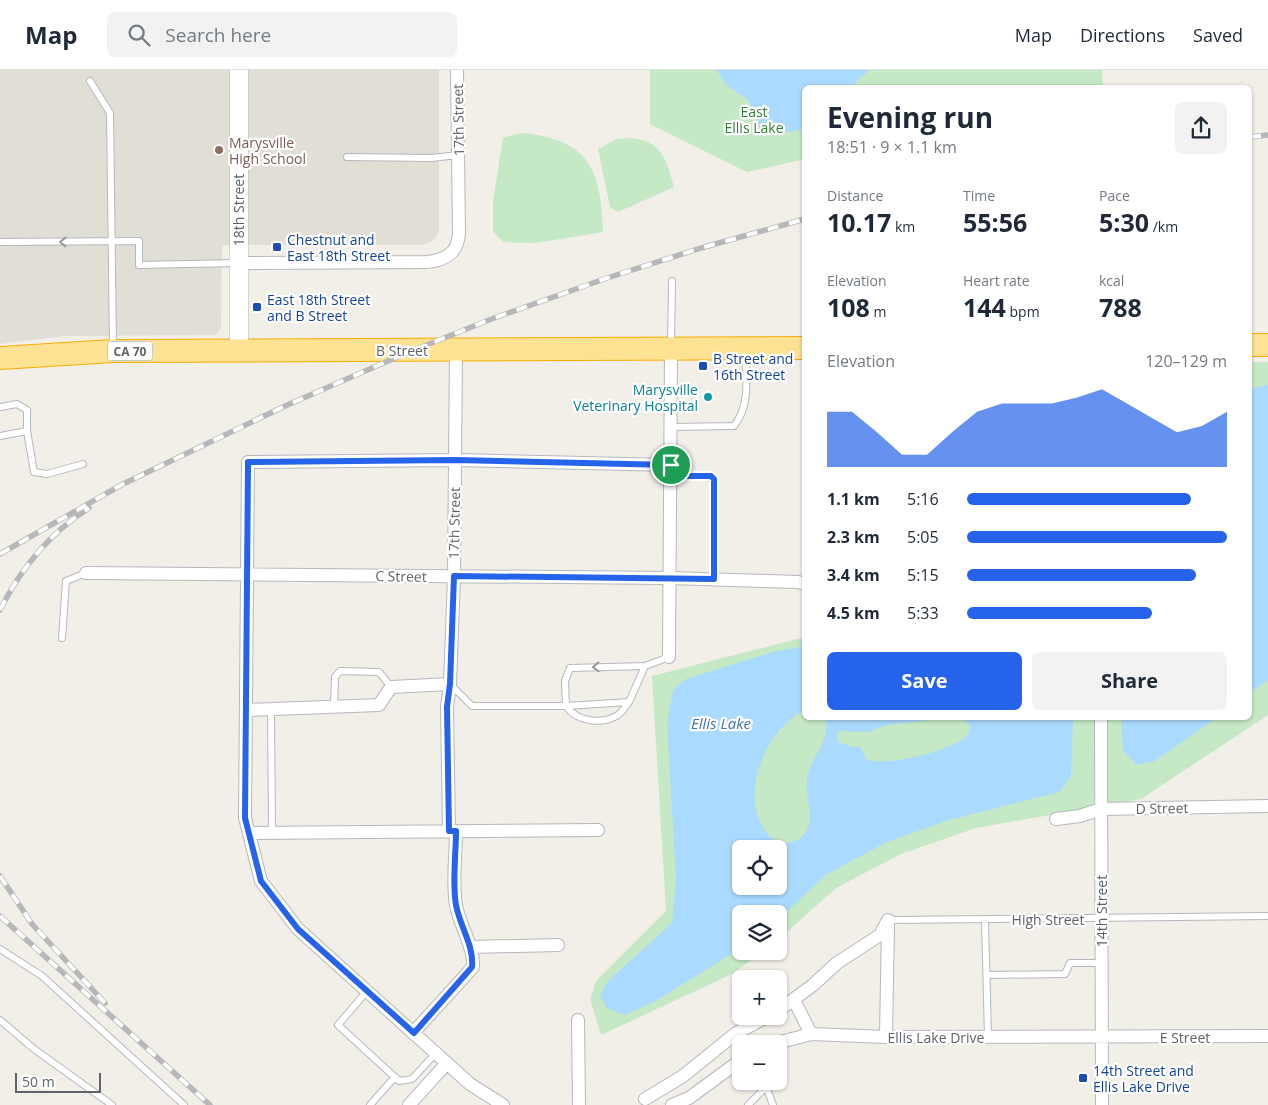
<!DOCTYPE html>
<html lang="en">
<head>
<meta charset="utf-8">
<style>
	body { margin:0; font-family:"Open Sans",sans-serif; background:#f2f2f3; color:#1f2937; height:100vh; display:flex; flex-direction:column; font-size:19px; white-space:nowrap }
	* { box-sizing:border-box; margin:0 }
	p { font-size:16px; color:#747a83 }
	.icon { flex:none; width:28px; height:28px; fill:none; stroke:currentColor; stroke-width:2; stroke-linecap:round; stroke-linejoin:round }
	.map { position:relative; flex:1; overflow:hidden }
	.side { position:absolute; left:802px; top:15px; width:450px; height:635px; display:flex; flex-direction:column; background:#fff; border-radius:8px; box-shadow:0 1px 4px #0004 }
	.side>* { flex:none }
	.fabs { position:absolute; left:732px; top:770px; display:grid; gap:10px }
	.fabs a { display:grid; place-items:center; width:55px; height:55px; border-radius:8px; background:#fff; box-shadow:0 1px 4px #0004; font-size:25px }
	.scale { position:absolute; left:15px; bottom:12px; width:86px; box-sizing:border-box; padding-left:5px; border:2px solid #5f6368; border-top:0; font-size:14px; line-height:18px; white-space:nowrap; color:#5f6368; -webkit-text-stroke:4px #fff; paint-order:stroke }
	.pin { position:absolute; display:grid; place-items:center; width:42px; height:42px; color:#fff; margin:-21px; border:2px solid #fff; border-radius:50%; box-shadow:0 1px 5px #0007 }
	.round { display:grid; place-items:center; flex:none; width:52px; height:52px; border-radius:8px; background:#f2f2f3 }
	.summary { display:flex; align-items:center; justify-content:space-between; height:85px; padding:0 25px }
	h1 { font-size:28px; font-weight:700; line-height:38px }
	.metrics { display:grid; grid-template-columns:repeat(3,1fr); gap:8px; height:85px; padding:5px 25px }
	.metrics div { display:grid; align-content:center }
	.metrics b { font-size:25px; font-weight:700 }
	.metrics small { font-size:14px; font-weight:400 }
	.metrics p { font-size:14px }
	.chart { height:140px; padding:10px 25px }
	.chart p { display:flex; justify-content:space-between }
	.chart svg { width:100%; height:90px; margin-top:5px; fill:#2563eb; opacity:.7 }
	.button { display:flex; gap:10px; margin-top:auto; padding:10px 25px }
	.button a { flex:1; height:58px; border-radius:8px; background:#2563eb; color:#fff; font-size:20px; font-weight:700; line-height:58px; text-align:center }
	.button a+a { background:#f2f2f3; color:#1f2937 }
	ul { padding:0 25px; list-style:none; font-size:16px }
	li { display:grid; grid-template-columns:80px 60px 1fr; align-items:center; height:38px }
	li i { height:12px; border-radius:6px; background:#2563eb }
	header { display:flex; align-items:center; gap:30px; box-sizing:border-box; height:70px; padding:0 25px; background:#fff; border-bottom:1px solid #e0e1e3 }
	header strong { font-size:24px }
	nav { display:flex; gap:28px; margin-inline-start:auto; font-size:18px }
	.search { width:350px; height:45px; background:#f2f2f3; display:flex; align-items:center; gap:12px; box-sizing:border-box; padding:0 18px; border-radius:8px; color:#747a83; font-size:19px }
	.map>svg:first-child { display:block }
	.education { fill:#e1ded6 }
	.green { fill:#c5e8c5; fill-rule:evenodd }
	.water { fill:#aadaff; fill-rule:evenodd }
	.lines { fill:none; stroke-linecap:round; stroke-linejoin:round }
	.lane-casing { stroke:#b5b8bc; stroke-width:8 }
	.street-casing { stroke:#b5b8bc; stroke-width:14 }
	.secondary-casing { stroke:#b6babf; stroke-width:19 }
	.highway-casing { stroke:#f9ab00; stroke-width:24 }
	.lane { stroke:#fff; stroke-width:6 }
	.street { stroke:#fff; stroke-width:12 }
	.secondary { stroke:#fff; stroke-width:18 }
	.highway { stroke:#fde293; stroke-width:22 }
	.rail-casing { stroke:#b6b7b8; stroke-width:5.5 }
	.rail { stroke:#fff; stroke-width:4; stroke-dasharray:11; stroke-linecap:butt }
	.oneway { stroke:#979a9d }
	.route-casing { stroke:#fff; stroke-width:10 }
	.route { stroke:#2563eb; stroke-width:6 }
	.education-dot { fill:#8d6e63; stroke:#fff; stroke-width:2 }
	.transit-dot { fill:#1a4fb4; stroke:#fff; stroke-width:2 }
	.culture-dot { fill:#0f9aa8; stroke:#fff; stroke-width:2 }
	.labels { text-anchor:middle; dominant-baseline:central; stroke-width:4.5; stroke-linejoin:round; paint-order:stroke }
	.shield { fill:#fff; stroke:#8f9295; stroke-width:1 }
	.shield-label { font-size:12px; font-weight:bold; fill:#5f6368 }
	.park-label { font-size:14px; fill:#348238; stroke:#fff }
	.street-label { font-size:14px; fill:#5f6368; stroke:#fff }
	.education-label { font-size:14px; fill:#785e54; stroke:#fff; text-anchor:start }
	.transit-label { font-size:14px; fill:#164399; stroke:#fff; text-anchor:start }
	.culture-label { font-size:14px; fill:#0d838f; stroke:#fff; text-anchor:end }
	.water-label { font-size:15px; font-style:italic; fill:#4174aa; stroke:#fff }
</style>
</head>
<body>
<header>
<strong>Map</strong>
<div class="search"><svg class="icon" aria-label="search" viewBox="0 0 24 24"><circle cx="10" cy="10" r="6"/><path d="M15 15l6 6"/></svg>Search here</div>
<nav><a>Map</a><a>Directions</a><a>Saved</a></nav>
</header>
<div class="map">
<svg width="1268" height="1035" viewBox="0 0 1268 1035">
	<rect width="100%" height="100%" fill="#f1efe8"/>
	<!-- education -->
	<path class="education" d="M 0,0 L 439,0 L 439,159 L 437,166 L 432,171 L 422,175 L 222,175 L 221,258 L 215,265 L 65,266 L 0,274 Z"/>
	<!-- green -->
	<path class="green" d="M 650,0 L 1102,0 L 1103,17 L 805,18 L 805,89 L 747,102 L 650,54 Z
		M 521,63 C 590,69 601,100 603,162 L 535,173 L 503,172 L 493,162 L 493,131 L 503,68 Z
		M 628,68 C 662,70 666,88 674,117 L 618,142 L 610,137 L 598,79 L 617,69 Z
		M 1250,292 L 1268,292 L 1268,645 L 1141,729 L 976,758 L 901,784 L 836,818 L 779,869 L 779,844 L 741,844 L 741,881 L 763,881 L 732,904 L 601,965 L 590,929 L 596,911 L 666,841 L 652,606 L 805,567 L 805,648 L 1250,648 ZM 741,779 L 779,779 L 779,816 L 741,816 Z"/>
	<!-- water -->
	<path class="water" d="M 717,0 L 869,0 L 851,17 L 805,18 L 805,56 L 803,59 L 770,65 L 760,64 L 758,49 L 748,30 L 725,14 Z
		M 1268,315 L 1268,610 L 1250,622 L 1250,319 Z
		M 805,576 L 805,640 C 761,660 731,743 779,774 C 789,773 801,771 806,762 C 816,746 804,727 807,709 C 810,687 832,671 825,648 L 947,648 L 886,655 L 869,662 L 838,661 L 837,672 L 853,677 L 860,677 L 866,689 C 882,698 957,680 967,665 C 970,662 970,658 969,654 L 961,648 L 1073,648 L 1071,706 L 1059,722 L 946,751 L 887,772 L 827,804 L 779,849 L 779,844 L 741,844 L 741,878 L 654,932 L 625,945 L 607,938 L 600,925 L 608,911 L 672,853 L 676,809 L 667,653 L 673,620 L 686,609 L 773,582 ZM 741,779 L 779,779 L 779,816 L 741,816 Z
		M 1121,648 L 1216,648 L 1155,691 L 1136,695 L 1123,680 Z"/>
	<g class="lines">
		<!-- lane casing -->
		<g class="lane-casing">
			<path id="lane" d="M 90,11 L 110,43 L 113,277
				M 347,87 L 431,88 L 458,85
				M 0,172 L 139,171 L 139,195 L 237,193
				M 671,275 L 672,211
				M 0,337 L 17,334 L 27,340 L 27,361
				M 671,357 L 734,356 C 751,334 746,308 745,282
				M 0,366 L 27,361 L 34,402 L 47,404 L 83,394
				M 671,406 L 703,405 L 714,409 L 714,509
				M 62,568 L 66,511 L 86,503
				M 451,615 L 472,636 L 566,636 L 629,632 L 645,596
				M 629,632 C 626,636 622,642 618,645 C 602,655 577,652 566,636 L 565,611 L 570,598 L 645,596 L 669,587
				M 334,636 L 335,607 L 340,601 L 379,602 L 391,617
				M 271,639 L 272,762
				M 888,850 L 1268,846
				M 985,850 L 988,967
				M 0,879 L 42,906 L 184,1035
				M 987,905 L 1065,904 L 1070,893 L 1101,893
				M 367,921 L 338,955 L 399,1011 L 412,1009 L 436,983
				M 0,950 L 34,979 L 112,1035
				M 764,1011 L 773,1035
				M 370,1035 L 395,1007
				M 748,1035 L 766,1017"/>
		</g>
		<!-- street casing -->
		<g class="street-casing">
			<path id="street" d="M 238,193 L 427,192 C 446,190 458,183 459,163 L 457,0
				M 86,503 L 670,508 L 798,512 L 805,514
				M 669,587 L 671,279
				M 246,640 L 379,635 L 391,617 L 450,614
				M 1101,648 L 1102,1035
				M 1056,749 L 1080,746 L 1101,739 L 1268,736
				M 449,761 L 447,637 L 450,614 L 454,506 L 456,280
				M 249,763 L 598,760
				M 470,877 L 558,875
				M 794,930 L 811,964
				M 779,940 L 813,915 L 837,893 L 880,865 L 888,850
				M 578,950 L 579,1035
				M 413,963 L 473,897 C 474,875 460,857 456,835 C 452,812 456,785 456,761
				M 886,967 L 888,854
				M 773,974 L 811,964 L 886,967 L 1268,966
				M 645,1029 L 683,1006 L 735,964 L 768,946
				M 409,1035 L 447,993
				M 503,1035 L 470,1014 L 298,859 L 261,811 L 245,748 L 248,392 L 455,390 L 671,395
				M 672,1035 L 689,1028 L 741,990"/>
		</g>
		<!-- secondary casing -->
		<g class="secondary-casing">
			<path id="secondary" d="M 239,280 L 239,0"/>
		</g>
		<!-- highway casing -->
		<g class="highway-casing">
			<path id="highway" d="M 1250,275 L 1268,275
				M 0,288 L 113,281 L 805,278"/>
		</g>
		<!-- lane -->
		<use href="#lane" class="lane"/>
		<!-- street -->
		<use href="#street" class="street"/>
		<!-- secondary -->
		<use href="#secondary" class="secondary"/>
		<!-- highway -->
		<use href="#highway" class="highway"/>
		<!-- rail casing -->
		<g class="rail-casing">
			<path id="rail" d="M 1250,67 L 1268,65
				M 0,484 L 123,414 L 285,336 L 404,284 L 494,248 L 607,208 L 701,178 L 805,149
				M 0,540 C 21,498 50,463 89,438
				M 0,806 L 32,854 L 105,933
				M 0,846 L 210,1035"/>
		</g>
		<!-- rail -->
		<use href="#rail" class="rail"/>
	</g>
	<!-- one-way arrows -->
	<defs><path id="oneway-chevron" d="M-2-3.5L2.5 0L-2 3.5" fill="none" stroke-width="1.6" stroke-linecap="round" stroke-linejoin="round" transform="scale(1.25)"/></defs>
	<g class="oneway">
		<use href="#oneway-chevron" transform="translate(63 172) rotate(180)"/>
		<use href="#oneway-chevron" transform="translate(596 597) rotate(178)"/>
	</g>
	<g class="lines">
		<!-- route casing -->
		<g class="route-casing">
			<path id="route" d="M 455,390 L 671,395 L 671,406 L 711,406 L 714,409 L 714,509 L 454,506 L 450,614 L 447,637 L 449,761 L 456,761 C 456,785 452,812 456,835 C 460,857 474,875 472,897 L 414,963 L 298,859 L 261,811 L 245,748 L 248,392 Z"/>
		</g>
		<!-- route -->
		<use href="#route" class="route"/>
	</g>
	<!-- markers -->
	<circle class="education-dot" cx="219" cy="80" r="5"/>
	<g class="transit-dot">
		<rect x="272" y="172" width="10" height="10" rx="2.5"/>
		<rect x="252" y="232" width="10" height="10" rx="2.5"/>
		<rect x="698" y="291" width="10" height="10" rx="2.5"/>
		<rect x="1078" y="1003" width="10" height="10" rx="2.5"/>
	</g>
	<circle class="culture-dot" cx="708" cy="327" r="5"/>
	<g class="labels">
		<!-- shield labels -->
		<rect class="shield" x="107.5" y="271.5" width="45" height="19" rx="4"/>
		<g class="shield-label">
			<text x="130" y="281">CA 70</text>
		</g>
		<!-- park labels -->
		<g class="park-label">
			<text x="754" y="41">East<tspan x="754" dy="16">Ellis Lake</tspan></text>
		</g>
		<!-- street labels -->
		<g class="street-label">
			<text transform="translate(458 50) rotate(-91)">17th Street</text>
			<text transform="translate(238 140) rotate(-90)">18th Street</text>
			<text x="402" y="280">B Street</text>
			<text transform="translate(454 453) rotate(-89)">17th Street</text>
			<text transform="translate(401 506) rotate(1)">C Street</text>
			<text transform="translate(1162 738) rotate(-1)">D Street</text>
			<text transform="translate(1101 841) rotate(-90)">14th Street</text>
			<text x="1048" y="849">High Street</text>
			<text x="936" y="967">Ellis Lake Drive</text>
			<text x="1185" y="967">E Street</text>
		</g>
		<!-- education labels -->
		<g class="education-label">
			<text x="229" y="72">Marysville<tspan x="229" dy="16">High School</tspan></text>
		</g>
		<!-- transit labels -->
		<g class="transit-label">
			<text x="287" y="169">Chestnut and<tspan x="287" dy="16">East 18th Street</tspan></text>
			<text x="267" y="229">East 18th Street<tspan x="267" dy="16">and B Street</tspan></text>
			<text x="713" y="288">B Street and<tspan x="713" dy="16">16th Street</tspan></text>
			<text x="1093" y="1000">14th Street and<tspan x="1093" dy="16">Ellis Lake Drive</tspan></text>
		</g>
		<!-- culture labels -->
		<g class="culture-label">
			<text x="698" y="319">Marysville<tspan x="698" dy="16">Veterinary Hospital</tspan></text>
		</g>
		<!-- water labels -->
		<g class="water-label">
			<text x="721" y="653">Ellis Lake</text>
		</g>
	</g>
</svg>
<div class="fabs">
<a><svg class="icon" aria-label="locate" viewBox="0 0 24 24"><circle cx="12" cy="12" r="6"/><path d="M12 2v4M12 18v4M2 12h4M18 12h4"/></svg></a>
<a><svg class="icon" aria-label="layers" viewBox="0 0 24 24"><path d="M12 4l9 5-9 5-9-5zM3 14l9 5 9-5"/></svg></a>
<a>+</a>
<a>−</a>
</div>
<div class="scale">50 m</div>
<div class="pin" style="left:671px;top:395px;background:#1e9e55"><svg class="icon" aria-label="arrive" viewBox="0 0 24 24"><path d="M6 21V4h12l-3 4 3 4H6"/></svg></div>
<section class="side">
<div class="summary"><div><h1>Evening run</h1><p>18:51 · 9 × 1.1 km</p></div><a class="round"><svg class="icon" aria-label="share" viewBox="0 0 24 24"><path d="M12 15V3M7 8l5-5 5 5M5 13v7h14v-7"/></svg></a></div>
<div class="metrics">
<div><p>Distance</p><b>10.17<small> km</small></b></div>
<div><p>Time</p><b>55:56</b></div>
<div><p>Pace</p><b>5:30<small> /km</small></b></div>
</div>
<div class="metrics">
<div><p>Elevation</p><b>108<small> m</small></b></div>
<div><p>Heart rate</p><b>144<small> bpm</small></b></div>
<div><p>kcal</p><b>788</b></div>
</div>
<div class="chart"><p><span>Elevation</span>120–129 m</p>
<svg viewBox="0 0 160 44" preserveAspectRatio="none"><path d="M0 44V17L10 17L20 27L30 38L40 38L50 27L60 17L70 13L80 13L90 13L100 10L110 6L120 13L130 20L140 27L150 24L160 17V44z"/></svg>
</div>
<ul>
<li><b>1.1 km</b>5:16<i style="width:86%"></i></li>
<li><b>2.3 km</b>5:05<i style="width:100%"></i></li>
<li><b>3.4 km</b>5:15<i style="width:88%"></i></li>
<li><b>4.5 km</b>5:33<i style="width:71%"></i></li>
</ul>
<div class="button"><a>Save</a><a>Share</a></div>
</section>
</div>
</body>
</html>
